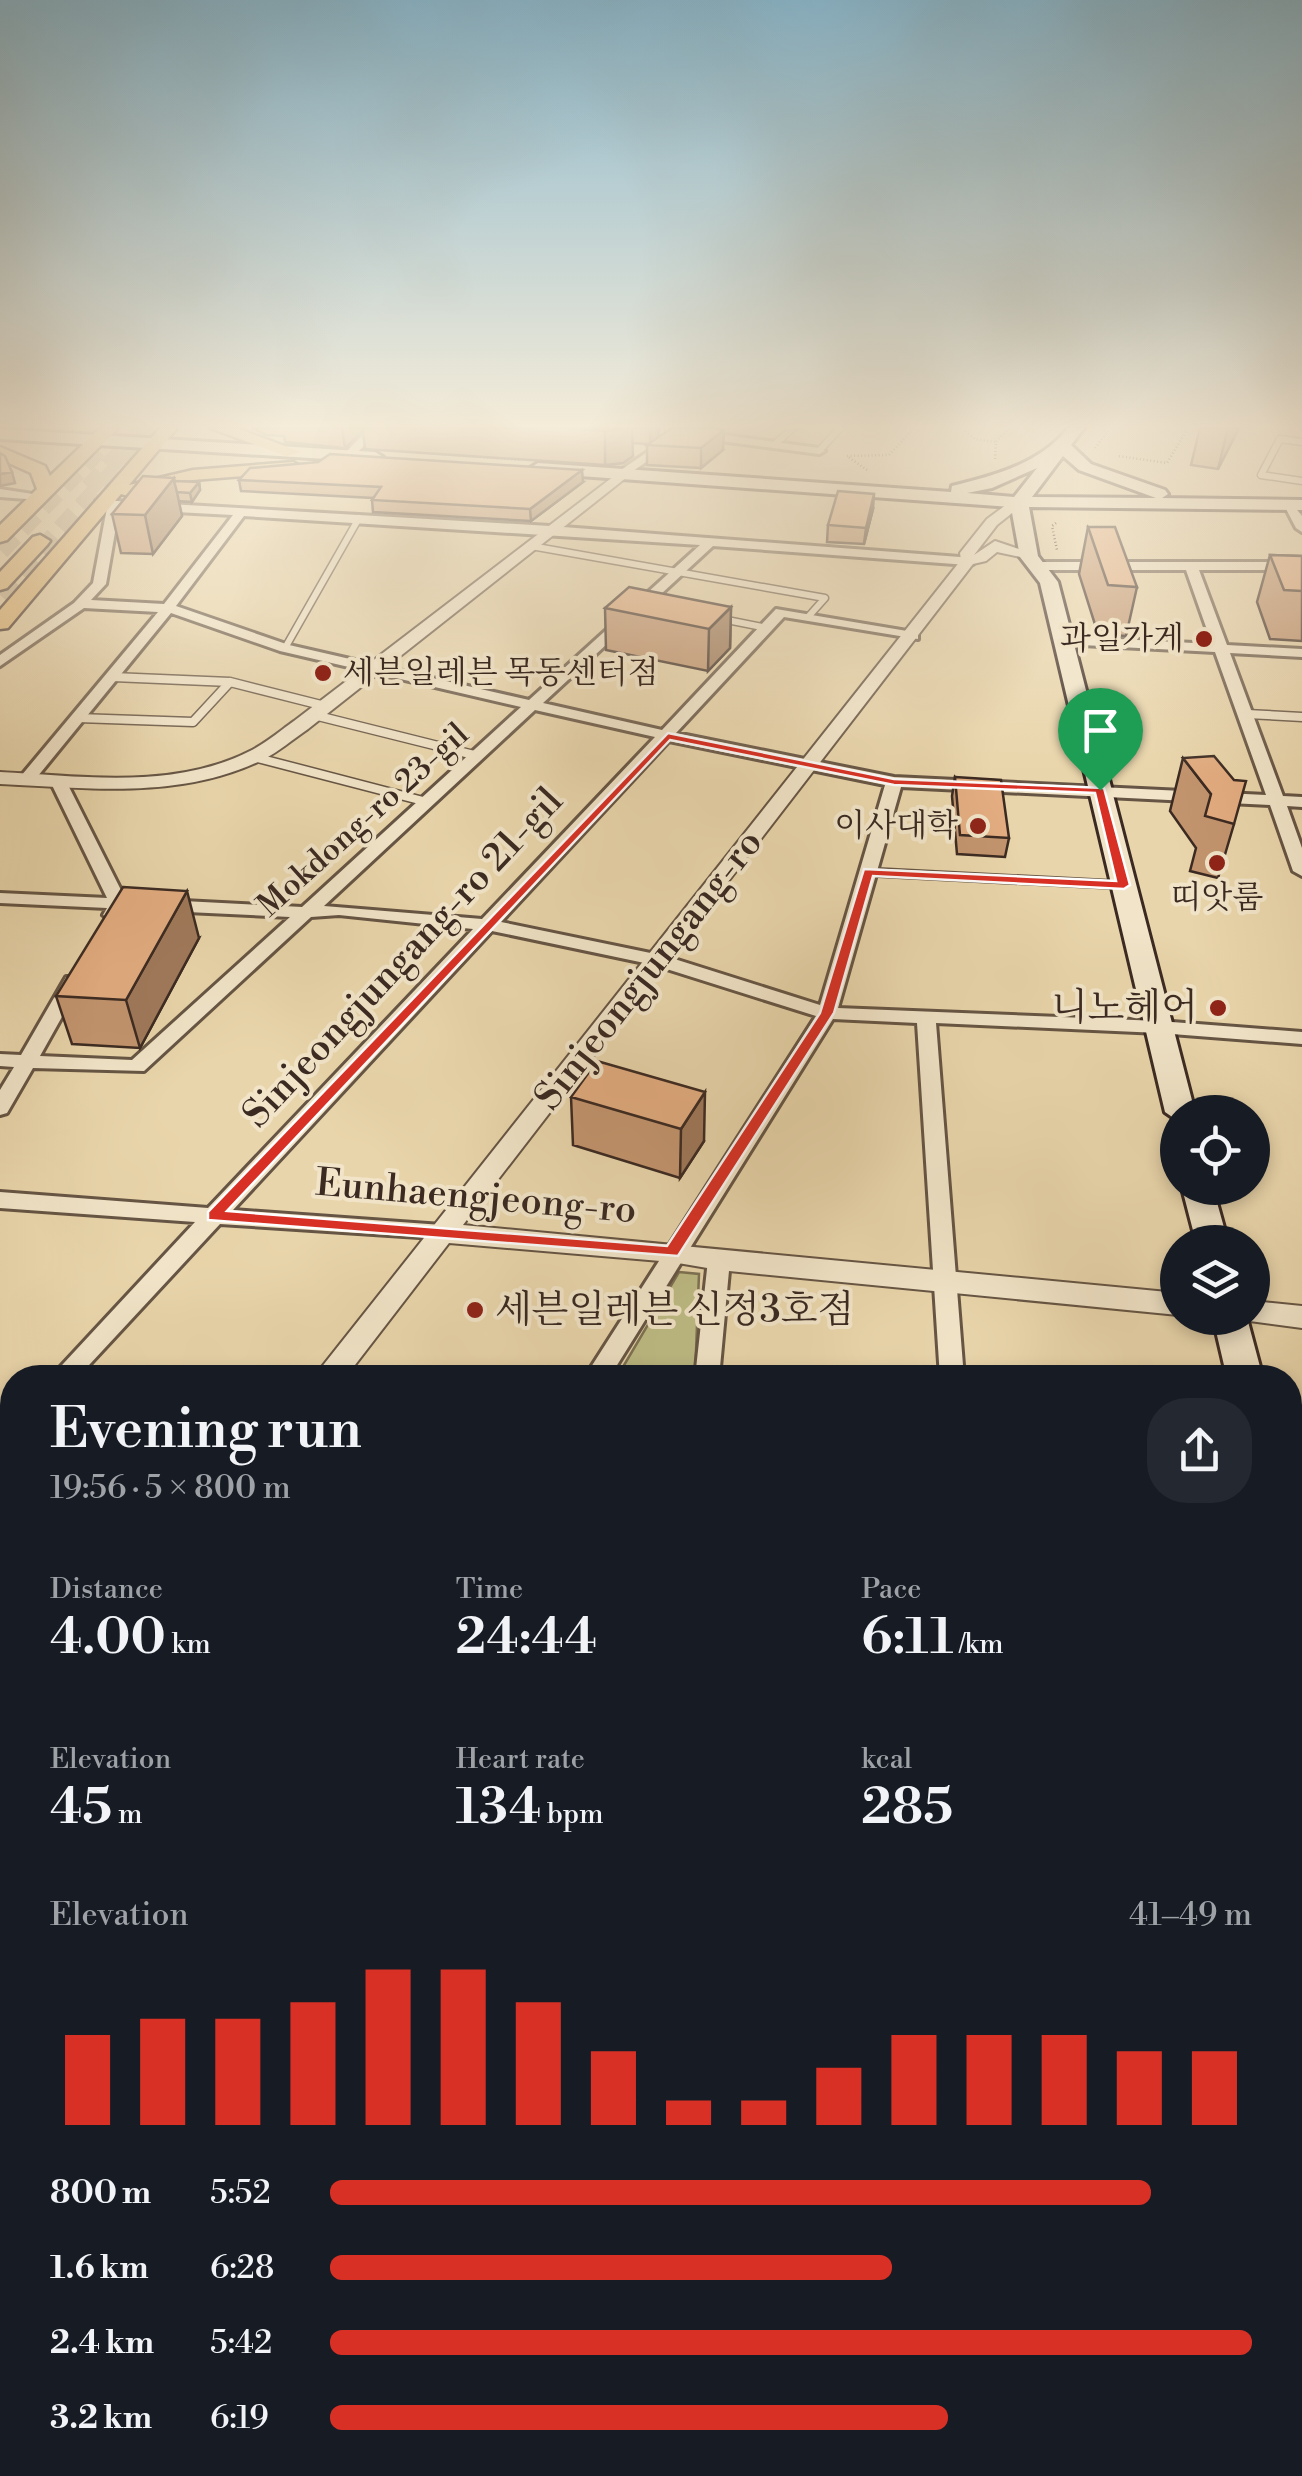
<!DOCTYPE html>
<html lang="en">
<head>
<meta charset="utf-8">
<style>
	body { margin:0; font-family:"Libre Bodoni","Noto Serif KR",serif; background:#242831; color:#f1f3f6; height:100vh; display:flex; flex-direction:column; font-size:38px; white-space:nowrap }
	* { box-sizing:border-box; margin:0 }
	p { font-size:32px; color:#9ea1a6 }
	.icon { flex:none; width:55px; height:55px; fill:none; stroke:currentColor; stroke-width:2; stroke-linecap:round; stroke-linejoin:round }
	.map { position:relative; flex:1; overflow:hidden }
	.side { position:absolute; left:0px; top:1365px; width:1302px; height:1112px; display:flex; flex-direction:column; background:#171b24; border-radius:40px 40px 0 0; box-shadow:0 5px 15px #0003 }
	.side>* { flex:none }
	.fabs { position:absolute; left:1160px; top:1095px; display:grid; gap:20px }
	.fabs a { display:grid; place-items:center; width:110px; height:110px; border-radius:50%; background:#171b24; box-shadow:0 5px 15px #0003; font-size:50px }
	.pin { position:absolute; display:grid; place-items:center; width:85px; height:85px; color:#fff; margin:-102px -42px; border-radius:50% 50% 50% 0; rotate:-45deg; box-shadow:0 0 10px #0007 }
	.pin .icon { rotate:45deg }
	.round { display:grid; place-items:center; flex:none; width:105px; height:105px; border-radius:40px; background:#242831 }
	.headline { display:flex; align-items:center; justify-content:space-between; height:170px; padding:0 50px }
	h1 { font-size:55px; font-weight:600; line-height:75px }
	.figures { display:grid; grid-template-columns:repeat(3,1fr); gap:15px; height:170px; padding:10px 50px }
	.figures div { display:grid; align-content:center }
	.figures b { font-size:50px; font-weight:600 }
	.figures small { font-size:28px; font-weight:400 }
	.figures p { font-size:28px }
	.chart { height:280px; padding:20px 50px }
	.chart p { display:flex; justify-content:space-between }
	.chart svg { width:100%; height:180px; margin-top:10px; stroke:#d93025; stroke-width:6 }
	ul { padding:0 50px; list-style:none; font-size:32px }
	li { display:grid; grid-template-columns:160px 120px 1fr; align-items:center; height:75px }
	li i { height:25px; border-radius:12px; background:#d93025 }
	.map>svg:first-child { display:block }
	.green { fill:#bdbb84; stroke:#7c7253; stroke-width:2.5 }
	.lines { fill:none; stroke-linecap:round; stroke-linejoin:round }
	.primary-tunnel { stroke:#c6b390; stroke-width:19; stroke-dasharray:19 10; stroke-linecap:butt }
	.trunk-tunnel { stroke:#c6b390; stroke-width:20; stroke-dasharray:20 10; stroke-linecap:butt }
	.service-far1-casing { stroke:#654; stroke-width:9 }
	.service-casing { stroke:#654; stroke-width:11 }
	.minor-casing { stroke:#654; stroke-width:6 }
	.tertiary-casing { stroke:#654; stroke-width:4 }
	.secondary-casing { stroke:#3b2a22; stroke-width:6 }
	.primary-casing { stroke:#3b2a22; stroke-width:5 }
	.path-far2 { stroke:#3b2a22; stroke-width:2.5; stroke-dasharray:1 2.5; stroke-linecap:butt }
	.path-far1 { stroke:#3b2a22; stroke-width:5; stroke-dasharray:2.5 5; stroke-linecap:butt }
	.path { stroke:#3b2a22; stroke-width:6; stroke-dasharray:2.5 6; stroke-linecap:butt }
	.service-far1 { stroke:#f1e4c8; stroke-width:6 }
	.service { stroke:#f1e4c8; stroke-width:8 }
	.minor { fill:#f1e4c8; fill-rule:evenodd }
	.tertiary { fill:#f1e4c8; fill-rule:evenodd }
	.secondary { fill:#f1e4c8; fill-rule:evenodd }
	.primary { fill:#e4ba76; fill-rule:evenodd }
	.wall { fill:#c3956f; stroke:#3b2a22; stroke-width:2.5 }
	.shaded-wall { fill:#9f795a; stroke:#3b2a22; stroke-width:2.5 }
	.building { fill:#e3ad81; stroke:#3b2a22; stroke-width:2.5 }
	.route { fill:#d93025; stroke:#fff; stroke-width:2.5; fill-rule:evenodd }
	.poi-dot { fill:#8f2418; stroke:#f1e4c8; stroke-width:4 }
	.labels { text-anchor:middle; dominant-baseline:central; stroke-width:8; stroke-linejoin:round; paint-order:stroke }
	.far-poi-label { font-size:32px; fill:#3b2a22; stroke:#f1e4c8; text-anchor:end }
	.far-street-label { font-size:32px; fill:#3b2a22; stroke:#f1e4c8 }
	.street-label { font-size:38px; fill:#3b2a22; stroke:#f1e4c8 }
	.poi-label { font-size:38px; fill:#3b2a22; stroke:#f1e4c8; text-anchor:end }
</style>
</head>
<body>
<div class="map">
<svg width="1302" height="2476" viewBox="0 0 1302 2476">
	<rect width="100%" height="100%" fill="#e9d5ab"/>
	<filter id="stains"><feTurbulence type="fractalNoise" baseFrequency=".002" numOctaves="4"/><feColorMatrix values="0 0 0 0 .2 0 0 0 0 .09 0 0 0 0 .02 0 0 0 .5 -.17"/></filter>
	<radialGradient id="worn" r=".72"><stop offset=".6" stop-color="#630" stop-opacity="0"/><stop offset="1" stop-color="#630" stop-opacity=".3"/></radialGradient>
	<!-- green -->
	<path class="green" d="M 679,1272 L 699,1274 L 695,1377 L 617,1377 Z"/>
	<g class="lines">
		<!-- primary-tunnel -->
		<path class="primary-tunnel" d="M 89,488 L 144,428"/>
		<!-- trunk-tunnel -->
		<path class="trunk-tunnel" d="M 0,550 L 119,428
			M 0,595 L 156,428"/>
		<!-- service-far1 casing -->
		<g class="service-far1-casing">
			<path id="service-far1" d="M 668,428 L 681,432 L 686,428
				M 1302,442 L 1280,439 L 1261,475 L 1302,481
				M 774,445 L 793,428
				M 819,451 L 840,428
				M 531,546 L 825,598 L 808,617
				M 717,618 L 767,628
				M 285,648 L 359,518"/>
		</g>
		<!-- service casing -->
		<g class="service-casing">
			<path id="service" d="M 113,677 L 230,682 L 325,706
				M 1247,714 L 1302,717
				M 314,715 L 478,756
				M 78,718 L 193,722 L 230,682
				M 254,757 L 427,802
				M 868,872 L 1123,885"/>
		</g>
		<!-- minor casing -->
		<g class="minor-casing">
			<path id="minor" d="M 370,428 L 379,430 L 353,457 L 345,457 L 345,453 Z
				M 681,429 L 819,448 L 825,451 L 819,454 L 683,436 L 626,476 L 618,476 L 618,472 Z
				M 0,489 L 46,496 L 40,500 L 0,497 Z
				M 100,500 L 550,526 L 973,558 L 973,564 L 968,565 L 713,546 L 543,703 L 662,730 L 776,609 L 913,632 L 918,633 L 918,639 L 784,617 L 676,733 L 894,777 L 1266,795 L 1215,652 L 1063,644 L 1056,640 L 1063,636 L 1212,644 L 1186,570 L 1038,570 L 1032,566 L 1038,562 L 1302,562 L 1302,570 L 1199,570 L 1227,645 L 1302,649 L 1302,657 L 1230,653 L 1283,796 L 1302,797 L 1302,807 L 1287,806 L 1302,848 L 1302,876 L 1293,871 L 1270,805 L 901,787 L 838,1008 L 1159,1021 L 1302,1032 L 1302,1044 L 1159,1033 L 936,1023 L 964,1378 L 940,1378 L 917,1023 L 833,1019 L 609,1378 L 584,1378 L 816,1016 L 654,965 L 492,931 L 233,1210 L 442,1225 L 450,1227 L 453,1233 L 450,1239 L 220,1224 L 77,1378 L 50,1378 L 195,1222 L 0,1208 L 0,1192 L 208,1208 L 473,929 L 339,915 L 311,917 L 144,1071 L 33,1068 L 7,1113 L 0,1115 L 0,1090 L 14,1067 L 0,1066 L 0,1054 L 21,1055 L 66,977 L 80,977 L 82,981 L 40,1056 L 132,1060 L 290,917 L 124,909 L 118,919 L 112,920 L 103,915 L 107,908 L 0,903 L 0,893 L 107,898 L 50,781 L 52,778 L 66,781 L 125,898 L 302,907 L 521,707 L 280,651 L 171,613 L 33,782 L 21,782 L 21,776 L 158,612 L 84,608 L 0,666 L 0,655 L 74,603 L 93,583 L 107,508 L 96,507 L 96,501 ZM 119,509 L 233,515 L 164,604 L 91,600 L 106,584 ZM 244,516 L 700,545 L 529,700 L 289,645 L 176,606 ZM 535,710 L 655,737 L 482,919 L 324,906 ZM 669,741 L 885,785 L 820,1005 L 665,956 L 501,922 Z
				M 1290,501 L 1302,516 L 1302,532 L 1296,528 L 1284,505 Z
				M 719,1252 L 730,1260 L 719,1378 L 695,1378 L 708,1260 Z
				M 12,1421 L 12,1447 L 0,1454 L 0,1427 Z
				M 0,1735 L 12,1740 L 12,1769 L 0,1764 Z
				M 1290,1862 L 1302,1863 L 1302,1895 L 1290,1894 Z
				M 12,2319 L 12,2373 L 0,2378 L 0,2324 Z
				M 620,2465 L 660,2465 L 659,2476 L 619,2476 Z
				M 1008,2465 L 1048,2465 L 1049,2476 L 1009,2476 Z"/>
		</g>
		<!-- tertiary casing -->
		<g class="tertiary-casing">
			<path id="tertiary" d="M 622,470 L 629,474 L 627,477 L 308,729 C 293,739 279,752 262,760 C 180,800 88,788 0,784 L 0,772 C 83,776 173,790 250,751 C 266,743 280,731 294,721 Z
				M 1014,499 L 1026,502 L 997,525 L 974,555 L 995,541 L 1034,554 L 1034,560 L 997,552 L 986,561 L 973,564 L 463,1225 L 1178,1293 L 1178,1315 L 719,1270 L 672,1262 L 449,1243 L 345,1378 L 313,1378 L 961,560 L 960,553 L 987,519 Z
				M 1252,1301 L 1302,1306 L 1302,1328 L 1242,1320 L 1252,1318 Z
				M 12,1759 L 12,1806 L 0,1811 L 0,1764 Z"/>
		</g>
		<!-- secondary casing -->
		<g class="secondary-casing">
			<path id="secondary" d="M 1068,428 L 1084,428 L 1071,445 L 1091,464 L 1165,490 L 1168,494 L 1162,498 L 1302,500 L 1302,510 L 1029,507 L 1038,556 L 1058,582 L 1195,1112 L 1178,1112 L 1178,1121 L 1165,1112 L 1040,583 L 1020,557 L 1011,507 L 538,473 L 530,468 L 538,463 L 951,492 L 952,486 C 994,476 1041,463 1068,428 ZM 1063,456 L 1079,470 L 1156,498 L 1032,497 ZM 1037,468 L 1014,497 L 967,493 L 992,488 Z
				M 0,429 L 375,452 L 383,457 L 375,462 L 0,439 Z
				M 1182,1188 L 1213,1188 L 1228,1242 L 1196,1242 Z
				M 1213,1318 L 1247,1318 L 1263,1378 L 1227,1378 Z
				M 1290,1545 L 1302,1549 L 1302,1629 L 1290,1624 Z"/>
		</g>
		<!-- primary casing -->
		<g class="primary-casing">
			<path id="primary" d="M 100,428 L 118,428 L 7,540 L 0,542 L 0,525 L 37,489 L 31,473 L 0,459 L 0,447 L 45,466 L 50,476 Z
				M 160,428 L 177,428 L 129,485 L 193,470 L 293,462 L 302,467 L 293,472 L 193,480 L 128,496 L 121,494 L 8,628 L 0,629 L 0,610 Z
				M 210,428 L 236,428 L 301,452 L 286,456 Z
				M 40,535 L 50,541 L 47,545 L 7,588 L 0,590 L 0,572 L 33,537 Z"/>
		</g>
		<!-- path-far2 -->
		<path class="path-far2" d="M 968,428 L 966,431 L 975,439 L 996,442
			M 1095,448 L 1110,428
			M 438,454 L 521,460
			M 1119,456 L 1167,463 L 1188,428
			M 995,459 L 996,442 L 1009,428
			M 867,470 L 847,456 L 889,455 L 914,428
			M 1056,523 L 1052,526 L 1057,550"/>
		<!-- path-far1 -->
		<path class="path-far1" d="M 1252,1275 L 1256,1288"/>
		<!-- path -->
		<path class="path" d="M 1290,1414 L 1302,1458"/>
		<!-- service-far1 -->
		<use href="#service-far1" class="service-far1"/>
		<!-- service -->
		<use href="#service" class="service"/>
		<!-- minor -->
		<use href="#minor" class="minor"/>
		<!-- tertiary -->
		<use href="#tertiary" class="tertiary"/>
		<!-- secondary -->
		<use href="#secondary" class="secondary"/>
		<!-- primary -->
		<use href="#primary" class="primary"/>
	</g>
	<!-- wall -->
	<path class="wall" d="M 251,428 L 659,428 L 658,437 L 723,450 L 701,468 L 647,465 L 647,445 L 648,444 L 632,443 L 633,456 L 623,463 L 605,465 L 365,449 L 363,431 L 345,448 L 285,442 L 284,436 L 266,435 Z
		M 1200,428 L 1239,428 L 1218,469 L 1191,465 Z
		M 239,480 L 583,482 L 531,521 L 373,512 L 372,500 L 373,498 L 241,491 Z
		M 174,481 L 199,482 L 200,490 L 192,502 L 178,501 L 182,516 L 153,554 L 121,553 L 112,514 Z
		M 873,509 L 864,544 L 827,542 L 828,525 Z
		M 1088,527 L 1137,587 L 1126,636 L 1098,634 L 1079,574 Z
		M 1270,555 L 1302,556 L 1302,641 L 1270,639 L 1257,602 Z
		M 731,607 L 730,648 L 708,671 L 606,650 L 605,608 Z
		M 1183,758 L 1234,824 L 1218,878 L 1190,871 L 1196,848 L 1170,811 Z
		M 955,777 L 1009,838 L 1005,857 L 957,854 L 952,796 Z
		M 199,938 L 140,1048 L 72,1044 L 56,996 Z
		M 597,1061 L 704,1141 L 680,1178 L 573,1145 L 571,1097 Z"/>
	<!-- shaded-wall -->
	<path class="shaded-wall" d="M 342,428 L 363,428 L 363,431 L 345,448 Z
		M 624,428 L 632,428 L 633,456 L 623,463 L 605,465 L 605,431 Z
		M 650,428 L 659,428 L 658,439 L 650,444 Z
		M 1228,428 L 1239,428 L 1218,469 Z
		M 724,430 L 723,450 L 701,468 L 701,448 Z
		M 582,470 L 583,482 L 531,521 L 530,509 Z
		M 12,472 L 15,483 L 0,486 L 0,474 Z
		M 174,478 L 182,516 L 153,554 L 145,515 Z
		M 199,482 L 200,490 L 192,502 L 190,493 Z
		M 874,494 L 873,509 L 864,544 L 866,528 Z
		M 731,607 L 730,648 L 708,671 L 709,629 Z
		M 187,891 L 199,938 L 140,1048 L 126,1000 Z
		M 705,1092 L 704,1141 L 680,1178 L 681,1129 Z"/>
	<!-- building -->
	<path class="building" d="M 563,428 L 624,428 L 605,431 Z
		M 672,428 L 713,428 L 724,430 L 701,448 L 647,445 Z
		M 0,453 L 5,456 L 12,472 L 0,474 Z
		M 330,454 L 582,470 L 530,509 L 372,500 L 381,487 L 239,480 L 250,468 L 318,462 Z
		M 143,476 L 174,478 L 145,515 L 112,514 Z
		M 174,481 L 199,482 L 190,493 L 177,492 Z
		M 838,491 L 874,494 L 866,528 L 828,525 Z
		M 1088,527 L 1115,527 L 1137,587 L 1108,585 Z
		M 1270,555 L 1302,556 L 1302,591 L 1284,590 Z
		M 629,587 L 731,607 L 709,629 L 605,608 Z
		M 1214,756 L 1234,780 L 1246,781 L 1234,824 L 1205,816 L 1211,794 L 1183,758 Z
		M 955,777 L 1001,780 L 1009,838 L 960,835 Z
		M 123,887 L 187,891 L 126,1000 L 56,996 Z
		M 597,1061 L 705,1092 L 681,1129 L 571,1097 Z"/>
	<!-- sky -->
	<linearGradient id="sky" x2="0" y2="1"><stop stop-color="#88b6cc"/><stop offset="0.55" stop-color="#f5ecd9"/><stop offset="1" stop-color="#f5ecd9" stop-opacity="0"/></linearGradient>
	<rect width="1302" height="775" fill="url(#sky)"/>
	<!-- route -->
	<path class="route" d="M 668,733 L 894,779 L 1104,788 L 1130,885 L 1124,889 L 873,876 L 834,1013 L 678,1256 L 208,1220 L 208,1212 ZM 670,740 L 894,785 L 1095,793 L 1116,881 L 864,869 L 820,1013 L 667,1246 L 227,1211 Z"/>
	<!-- markers -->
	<g class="poi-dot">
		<circle cx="1204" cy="639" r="10"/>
		<circle cx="323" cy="673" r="10"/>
		<circle cx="978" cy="826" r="10"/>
		<circle cx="1217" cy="863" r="10"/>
		<circle cx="1218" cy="1008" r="10"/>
		<circle cx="475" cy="1310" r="10"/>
	</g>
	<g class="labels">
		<!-- far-poi labels -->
		<g class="far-poi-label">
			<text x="1184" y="639">과일가게</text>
			<text x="343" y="673" text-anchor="start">세븐일레븐 목동센터점</text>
			<text x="958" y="826">이사대학</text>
			<text x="1217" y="898" text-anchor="middle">띠앗룸</text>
		</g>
		<!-- far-street labels -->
		<g class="far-street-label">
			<text transform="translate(363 820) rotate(-42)">Mokdong-ro 23-gil</text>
		</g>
		<!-- street labels -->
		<g class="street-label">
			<text transform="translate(403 958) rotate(-47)">Sinjeongjungang-ro 21-gil</text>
			<text transform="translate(649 970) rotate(-52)">Sinjeongjungang-ro</text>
			<text transform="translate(476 1197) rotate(5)">Eunhaengjeong-ro</text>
		</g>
		<!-- poi labels -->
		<g class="poi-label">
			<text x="1198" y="1008">니노헤어</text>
			<text x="495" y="1310" text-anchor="start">세븐일레븐 신정3호점</text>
		</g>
	</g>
	<rect width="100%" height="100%" filter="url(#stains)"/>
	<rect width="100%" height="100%" fill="url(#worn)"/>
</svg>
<div class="fabs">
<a><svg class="icon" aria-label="locate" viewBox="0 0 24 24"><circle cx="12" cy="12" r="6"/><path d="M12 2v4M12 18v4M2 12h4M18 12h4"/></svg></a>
<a><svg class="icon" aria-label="layers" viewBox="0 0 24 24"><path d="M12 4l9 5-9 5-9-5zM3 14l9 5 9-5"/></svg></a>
</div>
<div class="pin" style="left:1100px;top:790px;background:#1e9e55"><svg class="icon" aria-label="arrive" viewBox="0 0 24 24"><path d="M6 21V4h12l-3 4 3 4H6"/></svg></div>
<section class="side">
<div class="headline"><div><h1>Evening run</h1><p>19:56 · 5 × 800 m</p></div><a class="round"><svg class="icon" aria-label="share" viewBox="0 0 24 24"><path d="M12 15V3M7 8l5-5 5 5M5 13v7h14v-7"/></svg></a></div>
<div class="figures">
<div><p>Distance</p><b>4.00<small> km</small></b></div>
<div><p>Time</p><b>24:44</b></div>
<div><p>Pace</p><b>6:11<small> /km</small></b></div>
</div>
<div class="figures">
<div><p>Elevation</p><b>45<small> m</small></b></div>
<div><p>Heart rate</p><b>134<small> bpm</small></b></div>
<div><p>kcal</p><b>285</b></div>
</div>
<div class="chart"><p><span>Elevation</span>41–49 m</p>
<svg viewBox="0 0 160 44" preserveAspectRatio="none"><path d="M5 44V22M15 44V18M25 44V18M35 44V14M45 44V6M55 44V6M65 44V14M75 44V26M85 44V38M95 44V38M105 44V30M115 44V22M125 44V22M135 44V22M145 44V26M155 44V26"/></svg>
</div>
<ul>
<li><b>800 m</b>5:52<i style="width:89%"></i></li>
<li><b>1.6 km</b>6:28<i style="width:61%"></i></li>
<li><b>2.4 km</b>5:42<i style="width:100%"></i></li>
<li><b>3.2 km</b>6:19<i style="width:67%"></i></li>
</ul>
</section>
</div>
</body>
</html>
